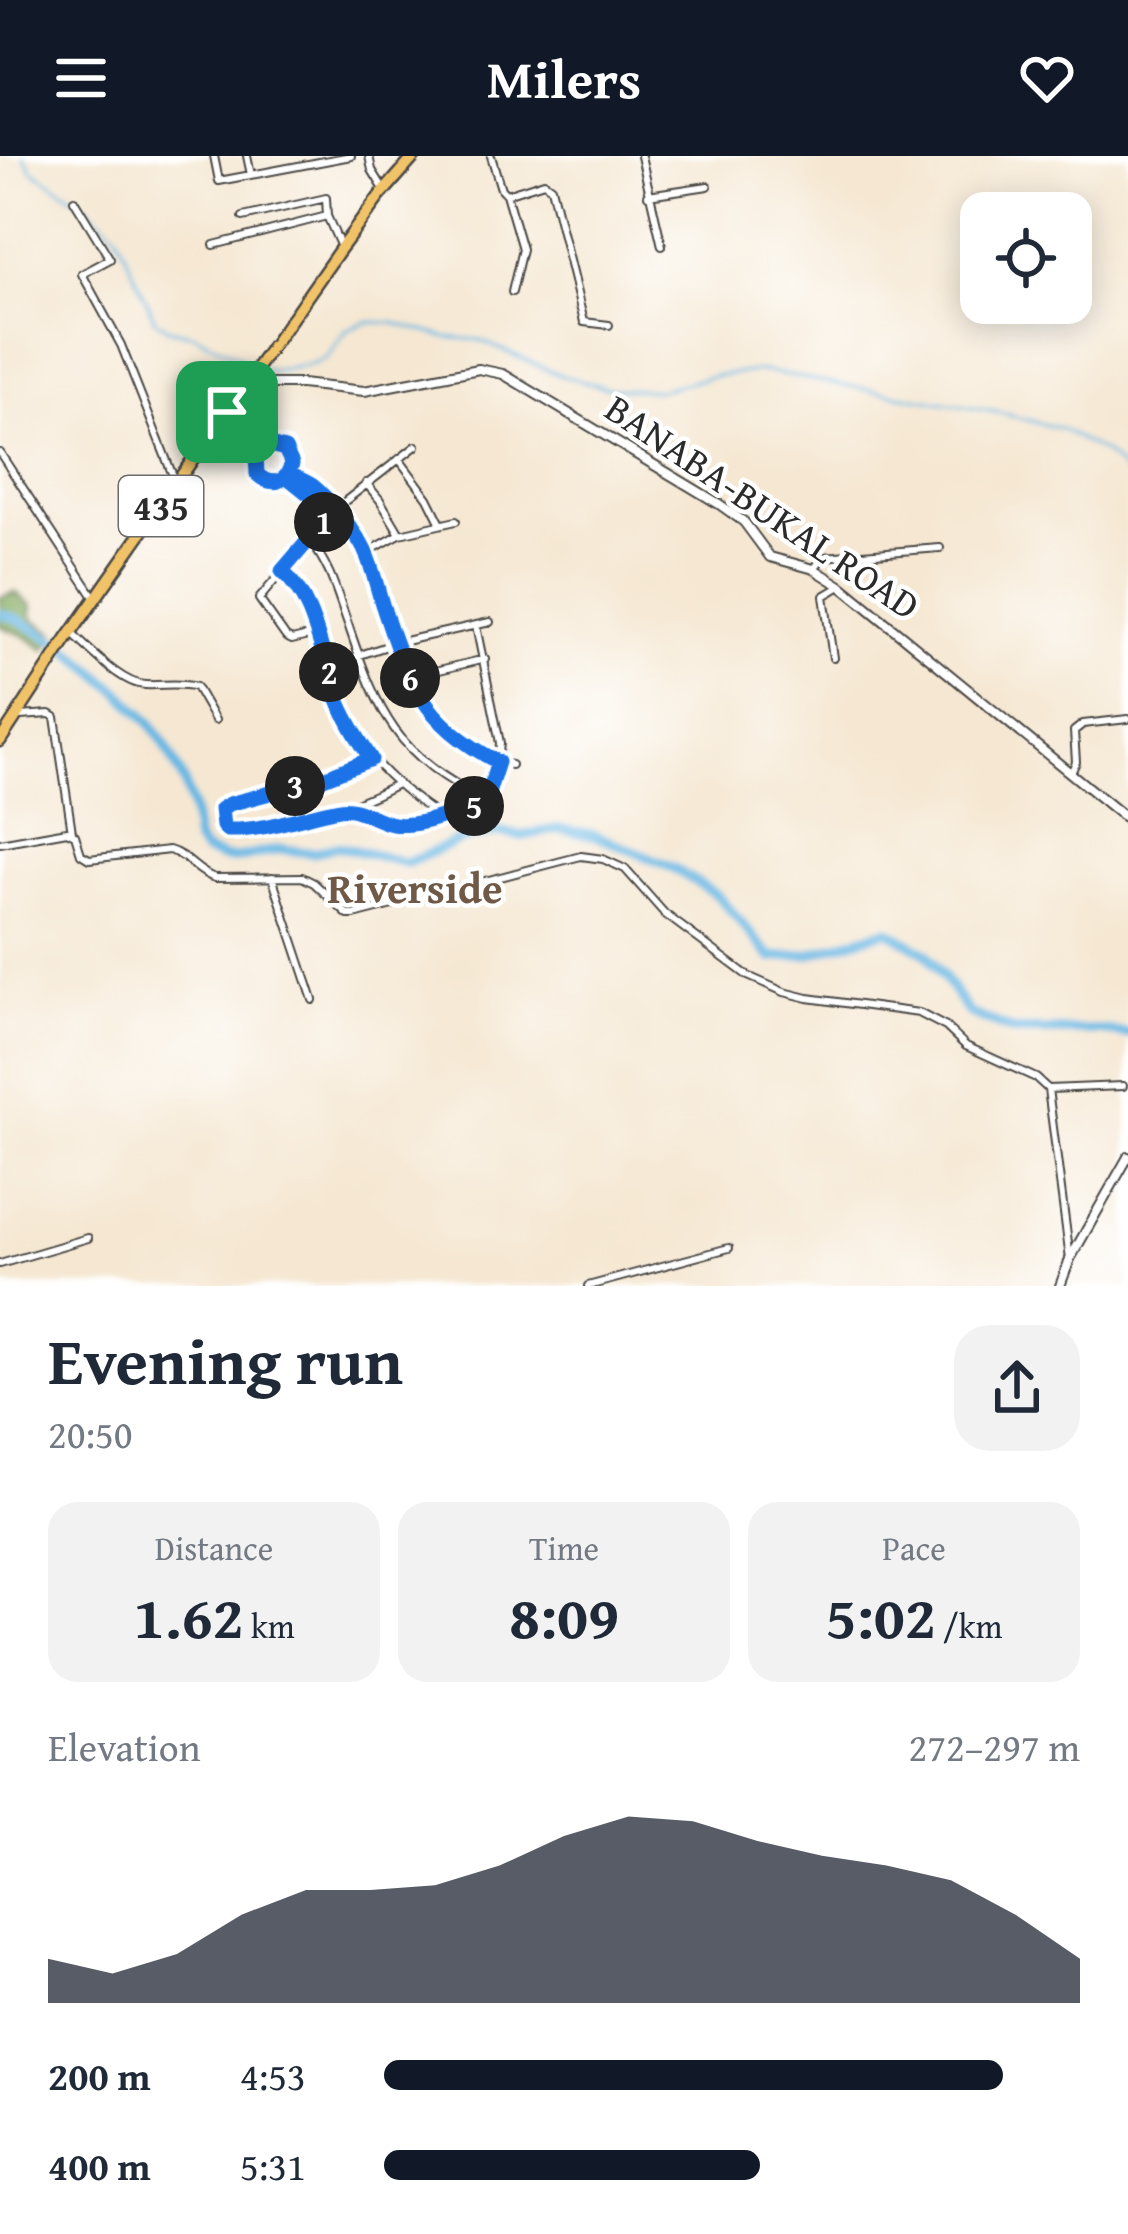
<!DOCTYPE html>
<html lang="en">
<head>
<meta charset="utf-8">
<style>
	body { margin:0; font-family:"Gentium Book Plus",serif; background:#f2f2f3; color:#1f2937; height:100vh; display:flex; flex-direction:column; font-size:45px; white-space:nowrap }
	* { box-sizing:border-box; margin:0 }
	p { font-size:39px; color:#747a83 }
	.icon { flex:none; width:66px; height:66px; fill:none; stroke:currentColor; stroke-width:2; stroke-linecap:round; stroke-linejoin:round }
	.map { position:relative; height:1130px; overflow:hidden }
	.panel { display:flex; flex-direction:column; background:#fff; flex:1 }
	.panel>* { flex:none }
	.fabs { position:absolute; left:960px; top:36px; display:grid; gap:24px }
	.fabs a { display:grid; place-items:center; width:132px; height:132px; border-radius:24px; background:#fff; box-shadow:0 6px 30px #0003; font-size:60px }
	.pin { position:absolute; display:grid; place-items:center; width:102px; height:102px; color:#fff; margin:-51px; border-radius:24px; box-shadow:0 6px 18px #0006 }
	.km { position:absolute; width:60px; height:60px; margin:-30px; border-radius:50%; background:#222; color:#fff; font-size:33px; line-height:60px; text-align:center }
	.round { display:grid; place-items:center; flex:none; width:126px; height:126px; border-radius:36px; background:#f2f2f3 }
	.overview { display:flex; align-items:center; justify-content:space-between; height:204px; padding:0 48px }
	h1 { font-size:66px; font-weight:600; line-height:90px }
	.metrics { display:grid; grid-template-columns:repeat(3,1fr); gap:18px; height:204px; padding:12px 48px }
	.metrics div { display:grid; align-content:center; border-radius:30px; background:#f2f2f3; text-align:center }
	.metrics b { font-size:60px; font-weight:600 }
	.metrics small { font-size:33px; font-weight:400 }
	.metrics p { font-size:33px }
	.chart { height:336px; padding:24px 48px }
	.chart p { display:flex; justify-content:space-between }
	.chart svg { width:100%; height:216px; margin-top:12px; fill:#111827; opacity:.7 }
	ul { padding:0 48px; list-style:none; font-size:39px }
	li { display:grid; grid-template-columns:192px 144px 1fr; align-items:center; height:90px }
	li i { height:30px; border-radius:15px; background:#111827 }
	header { display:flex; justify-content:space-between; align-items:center; height:156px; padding:0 48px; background:#111827; color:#fff; font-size:54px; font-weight:600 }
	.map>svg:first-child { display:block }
	.forest { fill:url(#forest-firs); stroke:#586c46; stroke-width:3 }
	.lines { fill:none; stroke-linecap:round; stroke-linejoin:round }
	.stream { stroke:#69b8e3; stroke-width:3 }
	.river { stroke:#69b8e3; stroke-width:10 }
	.minor-casing { stroke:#494744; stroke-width:10 }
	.tertiary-casing { stroke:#494744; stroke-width:12 }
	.primary-casing { stroke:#494744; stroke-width:15 }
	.minor { stroke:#fff; stroke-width:6 }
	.tertiary { stroke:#fff; stroke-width:8 }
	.primary { stroke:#f1c369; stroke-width:10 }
	.route-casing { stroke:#fff; stroke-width:24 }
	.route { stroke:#1a73e8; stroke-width:15 }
	.labels { text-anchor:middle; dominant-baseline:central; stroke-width:9; stroke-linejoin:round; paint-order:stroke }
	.shield { fill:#fff; stroke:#6b6b6b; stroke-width:3 }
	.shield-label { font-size:36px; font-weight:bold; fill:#2b2b2b }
	.street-label { font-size:39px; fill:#2b2b2b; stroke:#fff }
	.neighbourhood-label { font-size:42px; font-weight:bold; fill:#705a47; stroke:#fff }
</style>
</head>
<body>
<header><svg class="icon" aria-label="menu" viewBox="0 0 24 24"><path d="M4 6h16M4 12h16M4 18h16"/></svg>Milers<svg class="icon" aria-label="heart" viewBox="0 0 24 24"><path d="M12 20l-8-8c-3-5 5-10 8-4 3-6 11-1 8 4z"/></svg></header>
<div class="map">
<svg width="1128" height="1130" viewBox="0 0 1128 1130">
	<defs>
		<pattern id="forest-firs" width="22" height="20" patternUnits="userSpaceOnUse" patternTransform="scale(3)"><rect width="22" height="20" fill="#85ac62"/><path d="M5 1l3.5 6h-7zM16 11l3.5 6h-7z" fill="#6d8c51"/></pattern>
	</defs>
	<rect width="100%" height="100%" fill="#fff"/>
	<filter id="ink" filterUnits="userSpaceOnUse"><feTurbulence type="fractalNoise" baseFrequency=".00833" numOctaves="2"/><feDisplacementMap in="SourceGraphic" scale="24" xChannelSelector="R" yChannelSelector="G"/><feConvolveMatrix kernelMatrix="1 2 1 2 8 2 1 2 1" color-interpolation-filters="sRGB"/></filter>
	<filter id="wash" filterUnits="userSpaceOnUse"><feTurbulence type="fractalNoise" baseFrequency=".004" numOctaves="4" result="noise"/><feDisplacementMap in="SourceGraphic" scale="48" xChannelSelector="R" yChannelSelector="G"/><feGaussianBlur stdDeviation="2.7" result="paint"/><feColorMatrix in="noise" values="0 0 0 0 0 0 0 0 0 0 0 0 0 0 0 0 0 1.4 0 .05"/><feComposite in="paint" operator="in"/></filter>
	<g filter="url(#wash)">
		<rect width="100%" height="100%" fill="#f5e7d1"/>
		<!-- forest -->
		<path class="forest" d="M 15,436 L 33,450 L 31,455 L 33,463 L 55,478 L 45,494 L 23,479 L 0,470 L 0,441 Z"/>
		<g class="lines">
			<!-- stream -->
			<path class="stream" d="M 24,0 L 32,14 L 86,49 L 117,78 L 155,164 L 168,173 L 195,179 L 255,210
				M 264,214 L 270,216 L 309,209 L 326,202 L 347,174 L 367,166 L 394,167 L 446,181 L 479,184 L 563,220 L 609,232 L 659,234 L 718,219 L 763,215 L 1001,257 L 1061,273 L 1104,297 L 1128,319"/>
			<!-- river -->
			<path class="river" d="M 0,458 L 16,462 L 64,490 L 121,537 L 150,567 L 164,587 L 183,624 L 192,652 L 196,685 L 204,695 L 223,702 L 235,703 L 281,693 L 313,697 L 337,690 L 407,707 L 462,683 L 498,676 L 521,680 L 559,673 L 595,679 L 673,712 L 717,739 L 772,802 L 810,798 L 887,774 L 926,797 L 969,857 L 1013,875 L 1100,875 L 1128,878"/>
		</g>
	</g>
	<g filter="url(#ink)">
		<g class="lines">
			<!-- minor casing -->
			<g class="minor-casing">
				<path id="minor" d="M 214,0 L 219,25 L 351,0
					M 247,0 L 251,19
					M 369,0 L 372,14 L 385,35
					M 491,0 L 501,33 L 506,38 L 544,26 L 551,31 L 584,166 L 609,169
					M 641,0 L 662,90
					M 506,38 L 522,93 L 512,136
					M 648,39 L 708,30
					M 74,44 L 110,103 L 82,118 L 121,189 L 175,325
					M 243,61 L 326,42 L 327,60 L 340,89
					M 214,89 L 327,60
					M 227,256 L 260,294
					M 213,277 L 256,300
					M254 308a19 19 0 1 1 38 0a19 19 0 1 1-38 0Z
					M 0,297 L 96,444
					M 399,303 L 428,342 L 441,368
					M 289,317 C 296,322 306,325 313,331 C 329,343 357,378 365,396 C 373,412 377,432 383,449 C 406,520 432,587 511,609
					M 286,320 L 331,356
					M 366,327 L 380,344 L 400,378
					M 309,384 C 330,409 337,437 348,468 C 378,558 397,601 486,644
					M 366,397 L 400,378 L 456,365
					M 814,413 L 823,401 L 940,392
					M 282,415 C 313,445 320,493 334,533 C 355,593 388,624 439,660
					M 71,477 C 90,493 121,528 145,529 C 163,530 179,526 196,531 L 215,564
					M 316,478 L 292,484 L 286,481 L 259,443 L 335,353 L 416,290
					M 833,502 L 824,440 L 841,430
					M 317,516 L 327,510 L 396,487 L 490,466
					M 410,521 L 485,503
					M 20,560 L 50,558 L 55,561 L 72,676
					M 371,603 L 316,625 L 229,648 L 221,653 L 223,671 L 227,674 C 278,676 351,653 395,629
					M 1071,617 L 1076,606 L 1074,575 L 1083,568 L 1128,563
					M 345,651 L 398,669 L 477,649 L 486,644 L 498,606 L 500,587 L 476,470
					M 0,687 L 67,675 L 75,679 L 81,698 L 89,703 L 169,694 C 188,699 197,717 215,722 L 302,721 L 314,727 L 348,759 L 354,759 L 581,700 L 603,703 L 625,713 L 665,758 L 748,820 L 784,836 L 808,842 L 919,857 L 946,871 L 966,890 L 1036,922 L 1048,933 L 1070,1103
					M 272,721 L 313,844
					M 1048,933 L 1123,930
					M 0,1108 L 88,1082
					M 588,1130 L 729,1092"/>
			</g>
			<!-- tertiary casing -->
			<g class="tertiary-casing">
				<path id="tertiary" d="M 246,228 L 301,228 L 364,235 L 479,213 L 503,218 L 719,348 L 744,366 L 770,401 L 814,413 L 841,430 L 1128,664
					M 1060,1130 L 1070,1103 L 1128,1001"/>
			</g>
			<!-- primary casing -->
			<g class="primary-casing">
				<path id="primary" d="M 0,585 L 67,483 L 341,92 L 379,41 L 415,0"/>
			</g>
			<!-- minor -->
			<use href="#minor" class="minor"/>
			<!-- tertiary -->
			<use href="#tertiary" class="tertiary"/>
			<!-- primary -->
			<use href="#primary" class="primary"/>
		</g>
	</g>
	<g class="lines" filter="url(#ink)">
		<!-- route casing -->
		<g class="route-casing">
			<path id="route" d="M 227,256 L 260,294 L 270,289 L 285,293 L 292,308 L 286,320 L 332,357 L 282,415 C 315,445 320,495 335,536 C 344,560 357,581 371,603 L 316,625 L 229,648 L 221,653 L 223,670 L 227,674 C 265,675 302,660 339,653 C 357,649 375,665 393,668 C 419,672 452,656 477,650 L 486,644 L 498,606 C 423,567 407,524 382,448 C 377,430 372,411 365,395 C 356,376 329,343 313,330 C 306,325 296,322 289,317 C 280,329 267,328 257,318 L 256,300 L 213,277 L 227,256"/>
		</g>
		<!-- route -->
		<use href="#route" class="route"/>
	</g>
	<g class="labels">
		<!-- shield labels -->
		<rect class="shield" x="119" y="320" width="84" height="60" rx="9"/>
		<g class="shield-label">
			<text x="161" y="350">435</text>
		</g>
		<!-- street labels -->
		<g class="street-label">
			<text transform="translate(763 350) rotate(34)">BANABA-BUKAL ROAD</text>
		</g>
		<!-- neighbourhood labels -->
		<g class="neighbourhood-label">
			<text x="415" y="731">Riverside</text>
		</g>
	</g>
</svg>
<div class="fabs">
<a><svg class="icon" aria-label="locate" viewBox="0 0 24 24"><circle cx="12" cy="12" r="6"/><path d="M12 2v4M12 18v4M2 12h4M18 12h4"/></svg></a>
</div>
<div class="pin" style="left:227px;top:256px;background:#1e9e55"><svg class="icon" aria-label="arrive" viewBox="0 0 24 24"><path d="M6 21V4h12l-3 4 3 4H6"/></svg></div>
<b class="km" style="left:324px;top:366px">1</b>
<b class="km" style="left:329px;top:516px">2</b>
<b class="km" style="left:295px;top:630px">3</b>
<b class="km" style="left:474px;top:650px">5</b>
<b class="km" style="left:410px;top:522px">6</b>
</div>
<section class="panel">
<div class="overview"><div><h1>Evening run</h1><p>20:50</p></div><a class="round"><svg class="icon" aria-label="share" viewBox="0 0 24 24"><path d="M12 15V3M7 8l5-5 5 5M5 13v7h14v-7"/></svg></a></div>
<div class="metrics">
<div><p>Distance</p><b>1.62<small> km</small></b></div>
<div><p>Time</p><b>8:09</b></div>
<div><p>Pace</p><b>5:02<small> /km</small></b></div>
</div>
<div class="chart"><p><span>Elevation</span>272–297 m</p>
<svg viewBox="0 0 160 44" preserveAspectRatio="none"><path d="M0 44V35L10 38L20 34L30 26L40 21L50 21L60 20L70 16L80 10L90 6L100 7L110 11L120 14L130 16L140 19L150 26L160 35V44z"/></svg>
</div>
<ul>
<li><b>200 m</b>4:53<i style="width:89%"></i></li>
<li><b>400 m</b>5:31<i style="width:54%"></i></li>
</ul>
</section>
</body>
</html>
